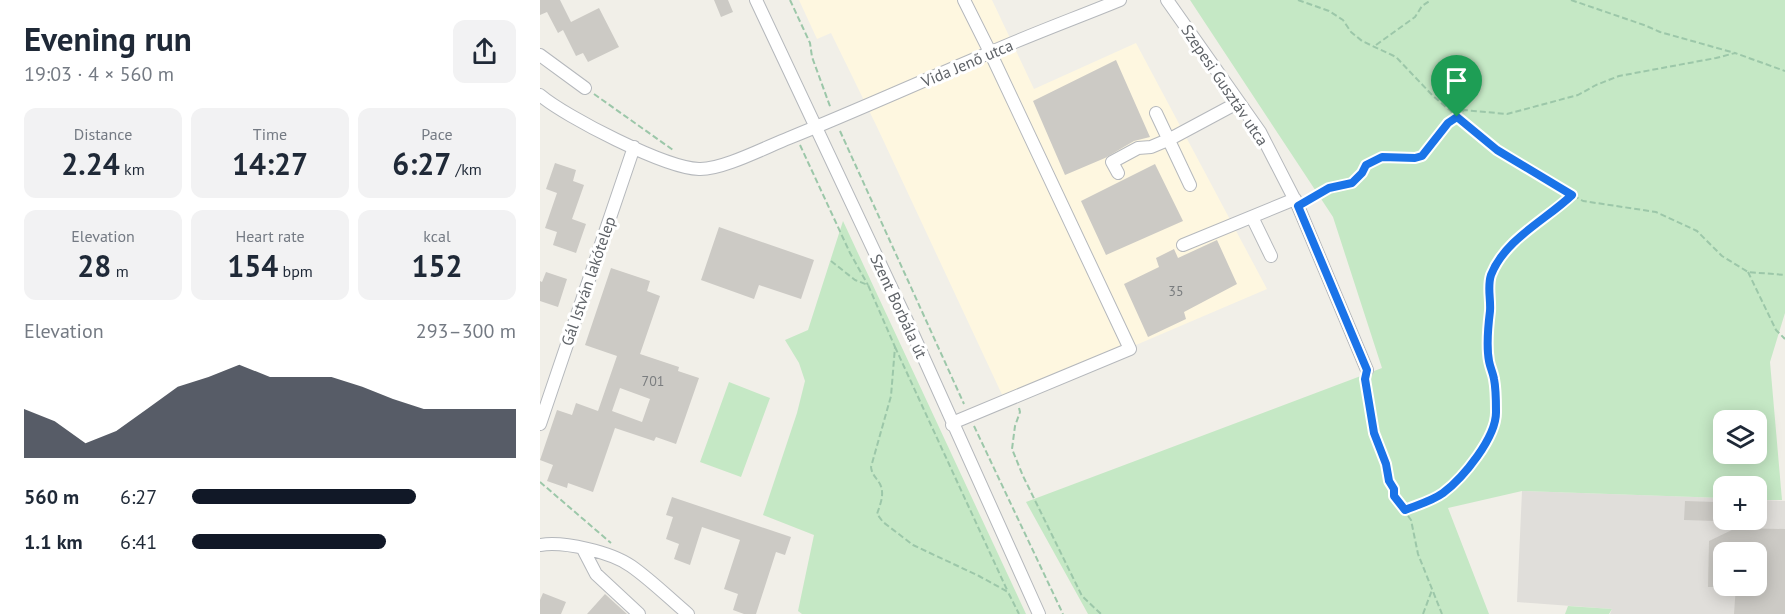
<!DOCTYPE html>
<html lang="en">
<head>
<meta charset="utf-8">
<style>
	body { margin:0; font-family:"PT Sans",sans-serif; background:#f2f2f3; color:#1f2937; height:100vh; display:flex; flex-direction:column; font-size:22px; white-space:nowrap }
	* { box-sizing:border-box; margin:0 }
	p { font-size:20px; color:#747a83 }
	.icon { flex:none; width:33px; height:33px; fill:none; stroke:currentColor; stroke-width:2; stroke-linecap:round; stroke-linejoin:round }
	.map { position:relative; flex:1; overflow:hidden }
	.sheet { display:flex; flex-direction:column; background:#fff; width:540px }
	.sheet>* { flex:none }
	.controls { position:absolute; left:1173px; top:410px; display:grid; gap:12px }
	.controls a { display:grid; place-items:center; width:54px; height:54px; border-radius:12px; background:#fff; box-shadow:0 3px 15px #0003; font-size:30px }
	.pin { position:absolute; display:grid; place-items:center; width:51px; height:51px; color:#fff; margin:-62px -26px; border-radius:50% 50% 50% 0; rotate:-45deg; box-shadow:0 0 6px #0007 }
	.pin .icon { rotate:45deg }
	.round { display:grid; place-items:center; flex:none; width:63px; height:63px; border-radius:12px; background:#f2f2f3 }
	.overview { display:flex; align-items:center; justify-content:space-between; height:102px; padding:0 24px }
	h1 { font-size:33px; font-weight:700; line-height:45px }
	.metrics { display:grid; grid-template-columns:repeat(3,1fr); gap:9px; height:102px; padding:6px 24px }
	.metrics div { display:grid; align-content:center; border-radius:12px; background:#f2f2f3; text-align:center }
	.metrics b { font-size:30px; font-weight:700 }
	.metrics small { font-size:16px; font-weight:400 }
	.metrics p { font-size:16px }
	.chart { height:168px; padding:12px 24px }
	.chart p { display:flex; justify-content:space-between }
	.chart svg { width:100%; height:108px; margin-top:6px; fill:#111827; opacity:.7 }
	ul { padding:0 24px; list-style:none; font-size:20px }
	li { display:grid; grid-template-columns:96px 72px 1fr; align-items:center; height:45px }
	li i { height:15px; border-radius:8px; background:#111827 }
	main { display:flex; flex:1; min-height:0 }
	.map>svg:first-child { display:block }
	.commercial { fill:#fef7e0 }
	.industrial { fill:#e0deda; fill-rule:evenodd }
	.green { fill:#c5e8c5; fill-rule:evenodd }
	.building { fill:#cccac5; fill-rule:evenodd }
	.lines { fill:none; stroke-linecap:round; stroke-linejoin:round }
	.minor-casing { stroke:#b5b8bc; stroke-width:14 }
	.path { stroke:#9cc7a9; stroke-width:2; stroke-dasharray:6 3; stroke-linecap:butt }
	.minor { stroke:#fff; stroke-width:12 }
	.route-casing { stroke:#fff; stroke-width:12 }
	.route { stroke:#1a73e8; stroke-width:8 }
	.labels { text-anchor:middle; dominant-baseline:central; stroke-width:6; stroke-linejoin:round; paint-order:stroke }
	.number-label { font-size:14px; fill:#7a7d7f }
	.street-label { font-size:16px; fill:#5f6368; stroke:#fff }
</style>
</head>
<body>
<main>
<section class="sheet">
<div class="overview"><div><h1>Evening run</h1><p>19:03 · 4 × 560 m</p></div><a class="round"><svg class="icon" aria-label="share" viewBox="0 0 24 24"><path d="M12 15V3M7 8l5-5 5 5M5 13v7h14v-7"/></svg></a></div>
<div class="metrics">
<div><p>Distance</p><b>2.24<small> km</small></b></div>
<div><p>Time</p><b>14:27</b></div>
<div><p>Pace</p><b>6:27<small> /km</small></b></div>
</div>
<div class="metrics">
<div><p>Elevation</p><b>28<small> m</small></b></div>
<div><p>Heart rate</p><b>154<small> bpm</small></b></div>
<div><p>kcal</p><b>152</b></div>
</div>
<div class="chart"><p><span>Elevation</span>293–300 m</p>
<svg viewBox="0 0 160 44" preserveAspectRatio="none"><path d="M0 44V24L10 29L20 38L30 33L40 24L50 15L60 11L70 6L80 11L90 11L100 11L110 15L120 20L130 24L140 24L150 24L160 24V44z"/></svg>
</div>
<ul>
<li><b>560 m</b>6:27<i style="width:69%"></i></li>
<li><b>1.1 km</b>6:41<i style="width:60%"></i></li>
</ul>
</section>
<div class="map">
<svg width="1245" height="614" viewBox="0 0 1245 614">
	<rect width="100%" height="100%" fill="#f1efe8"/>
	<!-- commercial -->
	<path class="commercial" d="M 259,0 L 452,0 L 494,89 L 596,43 L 727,289 L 465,401 L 338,129 L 291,33 L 277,39 Z"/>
	<!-- industrial -->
	<path class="industrial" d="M 982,491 L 1183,498 L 1184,519 L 1216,519 L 1217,500 L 1245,501 L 1245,614 L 1070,614 L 1072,609 L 977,602 ZM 1184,552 L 1216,552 L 1216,585 L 1184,585 Z"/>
	<!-- green -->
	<path class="green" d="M 650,0 L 1245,0 L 1245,313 L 1230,362 L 1242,500 L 1217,500 L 1216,486 L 1184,486 L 1183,498 L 982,491 L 908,508 L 949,614 L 548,614 L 486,502 L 842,368 L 793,217 ZM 1184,420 L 1216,420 L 1216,453 L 1184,453 Z
		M 303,221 L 486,614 L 262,614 L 258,611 L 274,535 L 223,515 L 257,413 L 265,381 L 259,363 L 245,340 L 268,330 Z
		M 189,382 L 230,398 L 201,477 L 160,462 Z
		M 1028,606 L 1072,609 L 1069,614 L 1025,614 Z"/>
	<!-- building -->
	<path class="building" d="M 0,0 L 20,0 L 31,22 L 59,8 L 79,47 L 48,62 L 43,53 L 36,56 L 23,30 L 18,33 L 7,12 L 0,15 Z
		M 174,0 L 188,0 L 193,12 L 181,17 Z
		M 576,60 L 610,137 L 594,141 L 565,158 L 525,175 L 493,101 Z
		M 15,163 L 36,170 L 33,181 L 44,185 L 32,219 L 46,224 L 36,253 L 13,245 L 17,232 L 5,228 L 17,193 L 6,189 Z
		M 615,164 L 643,221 L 566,255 L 541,201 Z
		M 179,227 L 274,260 L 261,299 L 219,285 L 214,299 L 161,280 Z
		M 677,240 L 697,284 L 644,312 L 646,319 L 608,337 L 584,284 L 619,267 L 616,258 L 634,249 L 638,258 Z
		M 71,268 L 110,281 L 107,291 L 120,296 L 100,354 L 139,367 L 138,371 L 159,378 L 136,444 L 116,437 L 114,441 L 75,428 L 53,492 L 28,483 L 27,488 L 7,481 L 13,465 L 0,460 L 17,410 L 32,415 L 36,403 L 58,411 L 77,356 L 45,345 ZM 80,388 L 110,399 L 102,422 L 72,411 Z
		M 6,272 L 27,279 L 18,307 L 0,301 L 0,281 L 2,282 Z
		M 132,497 L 251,537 L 245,555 L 236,552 L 216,614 L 204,614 L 193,610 L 198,594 L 184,589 L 200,540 L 162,527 L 150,565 L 134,559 L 139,544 L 126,539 L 133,517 L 126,515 Z
		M 1145,501 L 1176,502 L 1175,521 L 1144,520 Z
		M 1196,528 L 1245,529 L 1245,614 L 1194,614 L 1196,585 L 1216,585 L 1216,552 L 1184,552 L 1184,587 L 1168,587 L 1169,541 Z
		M 3,593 L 26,602 L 21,614 L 0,614 L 0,600 Z
		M 65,594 L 87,614 L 47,614 Z"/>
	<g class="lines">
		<!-- minor casing -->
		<g class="minor-casing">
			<path id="minor" d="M 216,0 L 368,323 L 499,614
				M 627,0 L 720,132 L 758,206 L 827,370
				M 0,55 L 45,88
				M 0,95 C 26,117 125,168 159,169 C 182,170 226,147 249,138 C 316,111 382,81 449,53 C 492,34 536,18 580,0
				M 616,113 L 650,185
				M 578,173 L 572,162 L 598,148 L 611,147 L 630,139 L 699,102
				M 712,217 L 731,256
				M 643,245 L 755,199
				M 0,424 L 94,147
				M 412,425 L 417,421 L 590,349 L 450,52 L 424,0
				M 0,545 C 24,541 71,552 91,566 C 111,580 129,598 148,614
				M 43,549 L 56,574 L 99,614"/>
		</g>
		<!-- path -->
		<path class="path" d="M 250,0 L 270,43 L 272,57 L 291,109
			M 758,0 L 789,11 L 803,20 L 811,32 L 822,41 L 856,57 L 893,96 L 957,150 L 1027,192 L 1043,201 L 1116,212 L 1157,231 L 1182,256 L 1208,272 L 1245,275
			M 1031,0 L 1104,25 L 1120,32 L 1195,53
			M 836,45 L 875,17 L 882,6 L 891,0
			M 54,94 L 133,150
			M 300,131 L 424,404
			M 260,145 L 310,253 L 328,285
			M 768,199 L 789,188 L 812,183 L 822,173 L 826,165 L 842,157 L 875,158 L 882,156 L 908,123 L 924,110 L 967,114 L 1038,95 L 1056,85 L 1079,76 L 1176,58 L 1195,53 L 1245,71
			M 291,261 L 315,280 L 328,285 L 355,347 L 351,396 L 331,467 C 332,475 336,477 340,484 C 345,494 340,505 337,514 L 343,522 L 373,545 L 439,576 L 468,592 L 479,614
			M 1208,272 L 1236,330 L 1245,339
			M 355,347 L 468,592
			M 825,381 L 834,433 L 846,464 L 849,481 L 854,489 L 854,496 L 871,520 L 878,554 L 902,614
			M 479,408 L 480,412 L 475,426 L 472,449 L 483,476 L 542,596 L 561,614
			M 434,426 L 523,614
			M 0,482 L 71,543
			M 865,511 C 877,505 892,501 903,494 C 923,479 953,441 956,415 C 957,405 956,393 955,383 C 954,376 950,369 949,361 C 946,345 948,327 950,311 C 951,299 947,287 951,275 C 965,239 1006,220 1032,195
			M 883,614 L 892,590"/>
		<!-- minor -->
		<use href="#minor" class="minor"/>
	</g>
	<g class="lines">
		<!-- route casing -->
		<g class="route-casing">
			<path id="route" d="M 917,117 L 957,150 L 1032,195 C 1006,220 965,239 951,275 C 947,287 951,299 950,311 C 948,327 946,345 949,361 C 950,367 953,373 954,379 C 956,389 956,400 956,411 C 957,437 923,478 903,493 C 892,501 877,505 865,510 L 854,496 L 854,489 L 849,481 L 846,464 L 834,433 L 825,379 L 827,370 L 758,206 L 789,188 L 812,183 L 822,173 L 826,165 L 842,157 L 875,158 L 882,156 L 908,123 Z"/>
		</g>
		<!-- route -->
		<use href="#route" class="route"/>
	</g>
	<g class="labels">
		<!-- number labels -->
		<g class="number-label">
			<text x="636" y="291">35</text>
			<text x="113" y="381">701</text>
		</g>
		<!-- street labels -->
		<g class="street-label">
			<text transform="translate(427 63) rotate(-23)">Vida Jenő utca</text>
			<text transform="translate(685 85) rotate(56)">Szepesi Gusztáv utca</text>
			<text transform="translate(48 281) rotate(-71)">Gál István lakótelep</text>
			<text transform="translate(359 306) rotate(65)">Szent Borbála út</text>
		</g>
	</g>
</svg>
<div class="controls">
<a><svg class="icon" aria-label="layers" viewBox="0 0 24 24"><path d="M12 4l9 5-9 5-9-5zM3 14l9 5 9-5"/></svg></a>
<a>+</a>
<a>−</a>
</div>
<div class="pin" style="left:917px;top:117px;background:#1e9e55"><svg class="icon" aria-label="arrive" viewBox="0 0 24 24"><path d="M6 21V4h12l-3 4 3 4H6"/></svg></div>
</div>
</main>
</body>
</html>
